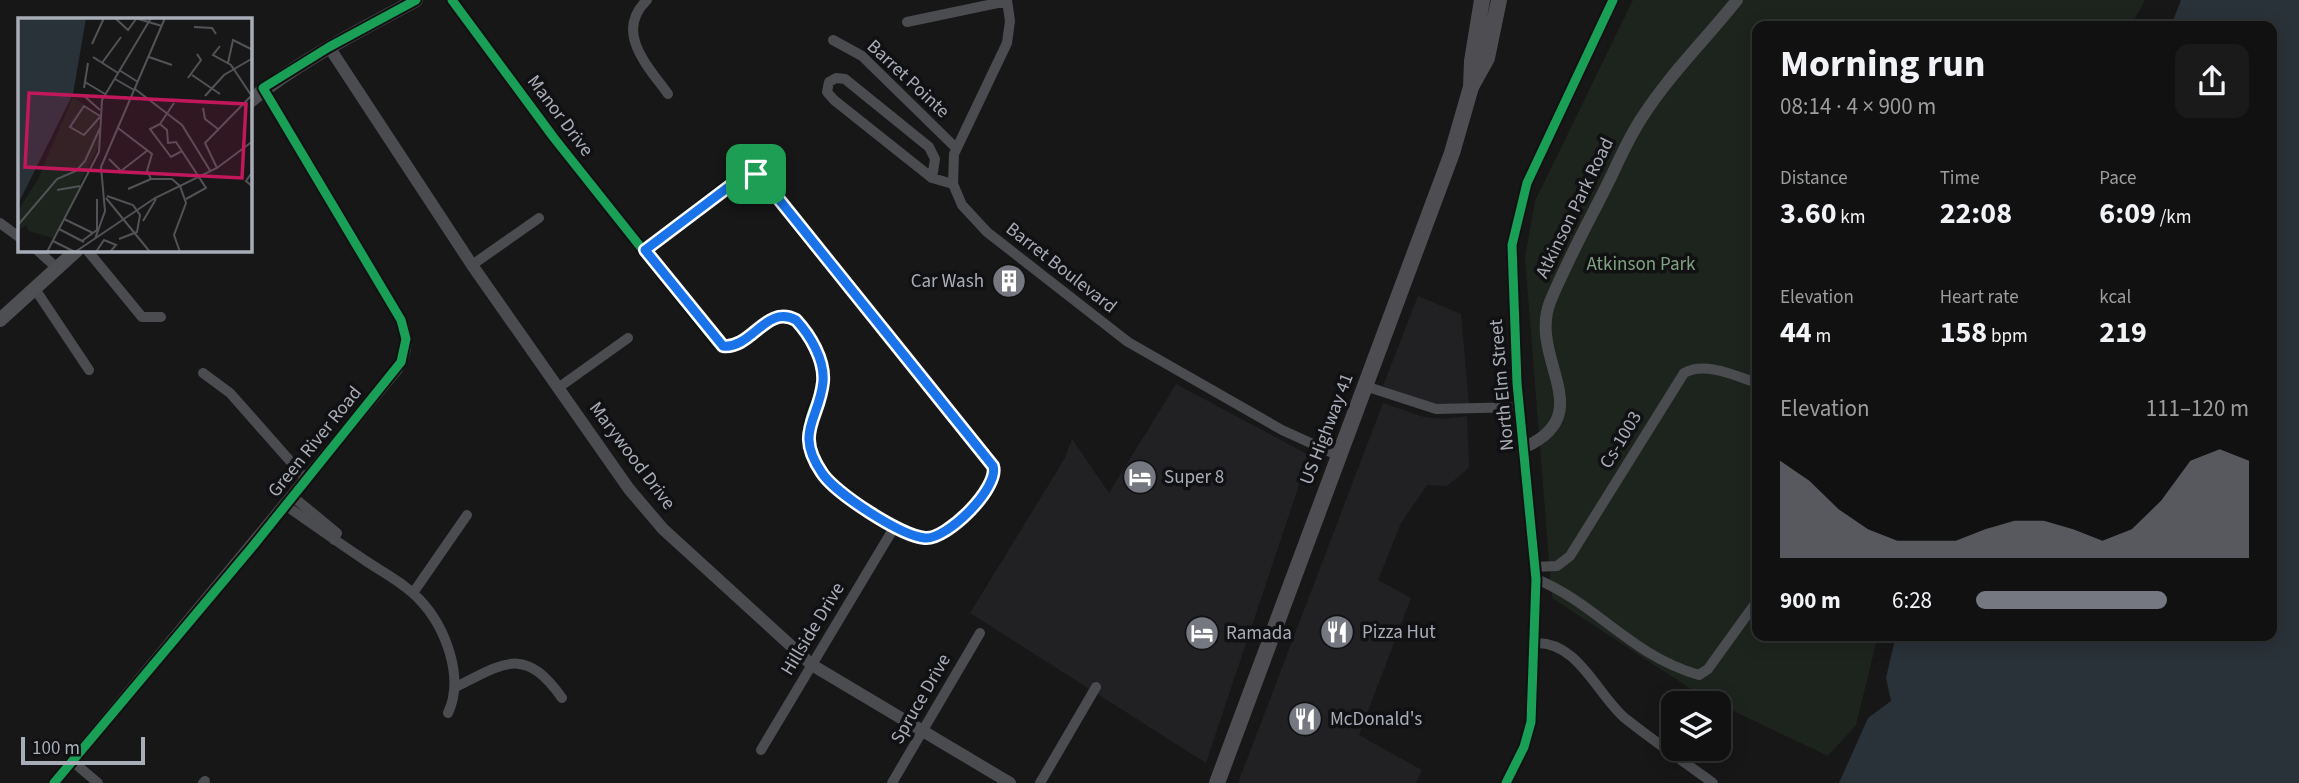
<!DOCTYPE html>
<html lang="en">
<head>
<meta charset="utf-8">
<style>
	body { margin:0; font-family:"Source Sans 3",sans-serif; background:#1a1a1a; color:#f1f3f6; height:100vh; display:flex; flex-direction:column; font-size:26px; white-space:nowrap }
	* { box-sizing:border-box; margin:0 }
	p { font-size:23px; color:#9c9d9f }
	.icon { flex:none; width:38px; height:38px; fill:none; stroke:currentColor; stroke-width:2; stroke-linecap:round; stroke-linejoin:round }
	.map { position:relative; flex:1; overflow:hidden }
	.panel { position:absolute; left:1752px; top:21px; width:525px; height:620px; display:flex; flex-direction:column; background:#111; border-radius:14px; box-shadow:0 4px 18px #0003,0 0 0 2px #303131 }
	.panel>* { flex:none }
	.controls { position:absolute; left:1661px; top:691px; display:grid; gap:14px }
	.controls a { display:grid; place-items:center; width:70px; height:70px; border-radius:14px; background:#111; box-shadow:0 4px 18px #0003,0 0 0 2px #303131; font-size:35px }
	.scale { position:absolute; left:21px; bottom:18px; width:124px; box-sizing:border-box; padding-left:7px; border:4px solid #a8adb8; border-top:0; font-size:19px; line-height:24px; white-space:nowrap; color:#a8adb8; -webkit-text-stroke:5px #111113; paint-order:stroke }
	.pin { position:absolute; display:grid; place-items:center; width:60px; height:60px; color:#fff; margin:-30px; border-radius:14px; box-shadow:0 4px 10px #0006 }
	.round { display:grid; place-items:center; flex:none; width:74px; height:74px; border-radius:14px; background:#1a1a1a }
	.head { display:flex; align-items:center; justify-content:space-between; height:119px; padding:0 28px }
	h1 { font-size:38px; font-weight:700; line-height:52px }
	.metrics { display:grid; grid-template-columns:repeat(3,1fr); gap:10px; height:119px; padding:7px 28px }
	.metrics div { display:grid; align-content:center }
	.metrics b { font-size:30px; font-weight:700 }
	.metrics small { font-size:19px; font-weight:400 }
	.metrics p { font-size:19px }
	.chart { height:196px; padding:14px 28px }
	.chart p { display:flex; justify-content:space-between }
	.chart svg { width:100%; height:126px; margin-top:7px; fill:#757880; opacity:.7 }
	ul { padding:0 28px; list-style:none; font-size:23px }
	li { display:grid; grid-template-columns:112px 84px 1fr; align-items:center; height:52px }
	li i { height:18px; border-radius:9px; background:#757880 }
	.map>svg:first-child { display:block }
	.built { fill:#212123 }
	.green { fill:#1d241e }
	.water { fill:#2a3239 }
	.lines { fill:none; stroke-linecap:round; stroke-linejoin:round }
	.minor { stroke:#4b4c50; stroke-width:10 }
	.tertiary { stroke:#4b4c50; stroke-width:12 }
	.primary { stroke:#4d4f52; stroke-width:14 }
	.trunk { stroke:#4e4e52; stroke-width:16 }
	.cycleway-casing { stroke:#111113; stroke-width:13 }
	.cycleway { stroke:#1a9f57; stroke-width:9 }
	.route-casing { stroke:#fff; stroke-width:14 }
	.route { stroke:#1a73e8; stroke-width:9 }
	.labels { text-anchor:middle; dominant-baseline:central; stroke-width:7; stroke-linejoin:round; paint-order:stroke }
	.street-label { font-size:19px; fill:#a8adb8; stroke:#111113 }
	.park-label { font-size:19px; fill:#7fa381; stroke:#111113 }
	.poi-label { font-size:19px; fill:#a8adb8; stroke:#111113; text-anchor:start }
	.inset-road { fill:none; stroke:#515357; stroke-width:2 }
	.view { fill:#c2185b; fill-opacity:0.15; stroke:#c2185b; stroke-width:3.5 }
	.inset-edge { fill:none; stroke:#a8adb8; stroke-width:3.5 }
</style>
</head>
<body>
<div class="map">
<svg width="2299" height="783" viewBox="0 0 2299 783">
	<rect width="100%" height="100%" fill="#171717"/>
	<!-- built -->
	<path class="built" d="M 1418,296 L 1461,314 L 1469,406 L 1433,404 L 1383,386 Z
		M 1176,384 L 1309,455 L 1206,763 L 970,613 L 1065,458 L 1072,439 L 1109,493 Z
		M 1383,403 L 1424,417 L 1443,419 L 1467,416 L 1469,468 L 1447,486 L 1427,485 L 1401,523 L 1378,580 L 1411,598 L 1359,735 L 1422,770 L 1416,783 L 1238,783 Z"/>
	<!-- green -->
	<path class="green" d="M 1633,0 L 2145,0 L 2131,26 L 1757,26 L 1757,635 L 1878,635 L 1856,725 L 1828,756 L 1700,695 L 1552,598 L 1525,258 L 1535,201 Z"/>
	<!-- water -->
	<path class="water" d="M 2181,0 L 2299,0 L 2299,783 L 1839,783 L 1868,718 L 1891,701 L 1886,678 L 1896,635 L 2272,635 L 2272,26 L 2171,26 Z"/>
	<g class="lines">
		<!-- minor -->
		<path class="minor" d="M 452,0 L 554,138 L 717,343 L 736,345 L 780,315 C 796,316 800,325 808,337 C 843,397 801,397 810,444 C 818,486 885,529 925,538 C 951,536 986,500 994,477 L 990,460 L 756,174 L 747,173 L 736,178 L 645,250
			M 647,0 C 614,32 647,65 668,94
			M 1007,0 L 1010,21 L 1007,43 L 954,154 L 953,184 L 962,205 L 987,232 L 1128,342 L 1282,430 L 1339,456
			M 907,22 L 1007,1
			M 833,40 L 862,56 L 956,148
			M 932,178 L 834,100 L 827,92 L 829,82 L 836,78 L 845,79 L 929,147 L 935,159 L 932,178 L 953,184
			M 0,223 L 19,237
			M 37,250 L 57,268
			M 87,250 L 142,317 L 161,317
			M 472,265 L 539,218
			M 35,289 L 89,370
			M 203,373 L 230,393 L 306,479
			M 1365,386 L 1436,409 L 1520,407
			M 558,388 L 628,338
			M 292,496 L 337,533 L 334,540
			M 285,505 C 312,524 339,543 366,561 C 384,573 404,583 419,599 C 445,626 465,677 448,713
			M 1534,567 L 1557,566 L 1570,556 L 1684,373 C 1705,361 1736,376 1757,383
			M 1536,579 C 1596,603 1631,656 1699,675 L 1708,669 L 1757,601
			M 413,593 L 467,515
			M 1534,643 C 1578,640 1597,695 1626,719 C 1654,741 1684,762 1713,783
			M 456,687 C 505,662 525,646 562,698
			M 761,750 L 895,526
			M 72,761 L 98,783
			M 203,783 L 205,781
			M 892,783 L 980,633
			M 1040,783 L 1096,687"/>
		<!-- tertiary -->
		<path class="tertiary" d="M 329,47 L 472,265 L 629,489 L 663,529 L 812,665 L 1010,783
			M 1525,447 C 1600,413 1528,359 1550,302 C 1566,263 1587,225 1606,187 C 1618,163 1628,138 1643,116 C 1670,74 1706,39 1737,0
			M 54,783 L 397,369 C 407,352 408,338 401,320 L 263,88
			M 1506,783 L 1524,747 L 1531,722 L 1536,579 L 1517,383 L 1512,245 L 1527,183 L 1613,0"/>
		<!-- primary -->
		<path class="primary" d="M 250,101 C 300,60 359,31 416,0
			M 0,320 L 77,250"/>
		<!-- trunk -->
		<path class="trunk" d="M 1472,85 L 1487,58 L 1499,0
			M 1217,783 L 1452,153 L 1471,87 L 1472,61 L 1482,0"/>
		<!-- cycleway casing -->
		<g class="cycleway-casing">
			<path id="cycleway" d="M 452,0 L 554,138 L 717,343 L 736,345 L 780,315 C 796,316 800,325 808,337 C 843,397 801,397 810,444 C 818,486 885,529 925,538 C 951,536 986,500 994,477 L 990,460 L 756,174 L 747,173 L 736,178 L 645,250
				M 54,783 L 253,546 L 401,362 L 406,339 L 401,320 L 263,88 L 329,47 L 416,0
				M 1506,783 L 1524,747 L 1531,722 L 1536,579 L 1517,383 L 1512,245 L 1527,183 L 1613,0"/>
		</g>
		<!-- cycleway -->
		<use href="#cycleway" class="cycleway"/>
	</g>
	<g class="lines">
		<!-- route casing -->
		<g class="route-casing">
			<path id="route" d="M 747,173 L 756,174 L 765,182 L 993,466 C 1000,487 947,540 925,538 C 901,536 835,493 822,473 C 794,432 819,420 823,382 C 825,360 810,335 796,320 C 766,304 752,349 723,346 L 645,250 Z"/>
		</g>
		<!-- route -->
		<use href="#route" class="route"/>
	</g>
	<!-- icons -->
	<defs>
		<g id="building-disc" transform="scale(1.75)"><circle r="9.5" fill="#757880" stroke="#111113"/><path d="M-4-6H4V6H1V3H-1V6H-4ZM-2.5-4.3h1.7v1.8h-1.7ZM.8-4.3h1.7v1.8H.8ZM-2.5-1h1.7V.8h-1.7ZM.8-1h1.7V.8H.8Z" fill="#fff"/></g>
		<g id="hotel-disc" transform="scale(1.75)"><circle r="9.5" fill="#757880" stroke="#111113"/><path d="M-6-4.5h1.5V1H6V5H4.5V3h-9V5H-6ZM-4 0a1.8 1.8 0 1 1 3.6 0ZM.5 0V-2.5h3Q6-2.5 6 0Z" fill="#fff"/></g>
		<g id="restaurant-disc" transform="scale(1.75)"><circle r="9.5" fill="#757880" stroke="#111113"/><path d="M-5-6h1v4h1v-4h1v4h1v-4h1v5L-1.5 .5V6h-2V.5L-5-1ZM5-6V6H3V1.5H1.5Q1.5-4 5-6Z" fill="#fff"/></g>
	</defs>
	<g fill-rule="evenodd">
		<use href="#building-disc" x="1009" y="281"/>
		<use href="#hotel-disc" x="1140" y="477"/>
		<use href="#restaurant-disc" x="1337" y="632"/>
		<use href="#hotel-disc" x="1202" y="633"/>
		<use href="#restaurant-disc" x="1305" y="719"/>
	</g>
	<g class="labels">
		<!-- street labels -->
		<g class="street-label">
			<text transform="translate(908 79) rotate(43)">Barret Pointe</text>
			<text transform="translate(560 116) rotate(53)">Manor Drive</text>
			<text transform="translate(1575 208) rotate(-64)">Atkinson Park Road</text>
			<text transform="translate(1061 268) rotate(38)">Barret Boulevard</text>
			<text transform="translate(1502 385) rotate(-95)">North Elm Street</text>
			<text transform="translate(1327 429) rotate(-69)">US Highway 41</text>
			<text transform="translate(1621 440) rotate(-59)">Cs-1003</text>
			<text transform="translate(315 442) rotate(-51)">Green River Road</text>
			<text transform="translate(632 456) rotate(53)">Marywood Drive</text>
			<text transform="translate(813 629) rotate(-59)">Hillside Drive</text>
			<text transform="translate(921 699) rotate(-60)">Spruce Drive</text>
		</g>
		<!-- park labels -->
		<g class="park-label">
			<text x="1641" y="264">Atkinson Park</text>
		</g>
		<!-- poi labels -->
		<g class="poi-label">
			<text x="984" y="281" text-anchor="end">Car Wash</text>
			<text x="1164" y="477">Super 8</text>
			<text x="1362" y="632">Pizza Hut</text>
			<text x="1226" y="633">Ramada</text>
			<text x="1330" y="719">McDonald's</text>
		</g>
	</g>
	<!-- overview -->
	<g transform="translate(18 18)">
		<rect width="234" height="234" fill="#171717"/>
		<path d="M 55,79 L 80,96 L 81,128 L 61,167 L 41,171 L 62,168 L 35,220 L 11,213 L 8,207 L 0,213 L 0,193 L 20,161 Z" fill="#1d241e"/>
		<path d="M 0,0 L 68,0 L 55,76 L 0,186 Z" fill="#2a3239"/>
		<path class="inset-road" d="M 97,0 L 110,12 L 118,1M 117,0 L 144,8M 176,9 L 194,10 L 198,16M 74,26 L 86,0M 202,28 L 195,37 L 213,47 L 233,77M 75,39 L 100,55M 131,39 L 154,47M 84,45 L 103,19M 210,45 L 215,22 L 235,32M 101,52 L 120,64M 174,57 L 202,76M 170,60 L 183,42 L 179,36M 97,61 L 116,72M 67,64 L 87,76M 66,70 L 70,45M 117,71 L 164,107 L 193,154M 65,77 L 82,92M 187,78 L 206,57 L 235,40M 185,90 L 187,101 L 200,111M 82,98 L 66,88 L 52,109 L 66,117 L 82,99M 142,106 L 149,112 L 150,125 L 158,124 L 188,170 L 168,181M 142,106 L 132,111 L 153,139 L 164,133M 142,106 L 156,85M 100,110 L 134,136 L 129,153 L 133,161 L 154,161 L 162,168 L 168,185 L 156,217 L 162,234M 91,141 L 103,153 L 130,132M 199,150 L 187,125 L 235,76M 235,153 L 228,163 L 235,169M 110,171 L 133,161M 39,172 L 62,168M 89,178 L 115,187 L 122,197 L 119,214 L 101,221M 88,180 L 132,234M 46,201 L 75,215M 125,203 L 138,181M 0,207 L 39,161 L 58,153 L 67,143 L 82,110M 41,211 L 66,224M 77,221 L 87,193 L 83,149 L 147,0M 35,223 L 57,234M 64,223 L 79,212 L 79,181M 29,234 L 81,134 L 84,82 L 133,0M 57,234 L 137,180 L 199,150 L 235,123M 78,234 L 86,222 L 98,227 L 92,234"/>
		<path class="view" d="M 11,75 L 228,86 L 224,160 L 7,149 Z"/>
		<rect width="234" height="234" class="inset-edge"/>
	</g>
</svg>
<div class="controls">
<a><svg class="icon" aria-label="layers" viewBox="0 0 24 24"><path d="M12 4l9 5-9 5-9-5zM3 14l9 5 9-5"/></svg></a>
</div>
<div class="scale">100 m</div>
<div class="pin" style="left:756px;top:174px;background:#1e9e55"><svg class="icon" aria-label="arrive" viewBox="0 0 24 24"><path d="M6 21V4h12l-3 4 3 4H6"/></svg></div>
<section class="panel">
<div class="head"><div><h1>Morning run</h1><p>08:14 · 4 × 900 m</p></div><a class="round"><svg class="icon" aria-label="share" viewBox="0 0 24 24"><path d="M12 15V3M7 8l5-5 5 5M5 13v7h14v-7"/></svg></a></div>
<div class="metrics">
<div><p>Distance</p><b>3.60<small> km</small></b></div>
<div><p>Time</p><b>22:08</b></div>
<div><p>Pace</p><b>6:09<small> /km</small></b></div>
</div>
<div class="metrics">
<div><p>Elevation</p><b>44<small> m</small></b></div>
<div><p>Heart rate</p><b>158<small> bpm</small></b></div>
<div><p>kcal</p><b>219</b></div>
</div>
<div class="chart"><p><span>Elevation</span>111–120 m</p>
<svg viewBox="0 0 160 44" preserveAspectRatio="none"><path d="M0 44V10L10 17L20 27L30 34L40 38L50 38L60 38L70 34L80 31L90 31L100 34L110 38L120 34L130 24L140 10L150 6L160 10V44z"/></svg>
</div>
<ul>
<li><b>900 m</b>6:28<i style="width:70%"></i></li>
</ul>
</section>
</div>
</body>
</html>
